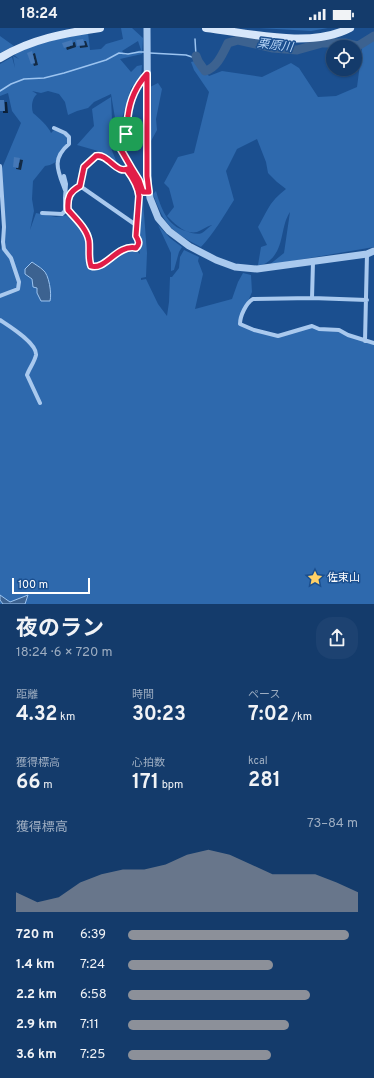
<!DOCTYPE html>
<html lang="ja">
<head>
<meta charset="utf-8">
<style>
	body { margin:0; font-family:Overpass,"Noto Sans JP",sans-serif; background:#1d4271; color:#f1f3f6; height:100vh; display:flex; flex-direction:column; font-size:15px; white-space:nowrap }
	* { box-sizing:border-box; margin:0 }
	p { font-size:13px; color:#9dadc1 }
	.icon { flex:none; width:22px; height:22px; fill:none; stroke:currentColor; stroke-width:2; stroke-linecap:round; stroke-linejoin:round }
	.map { position:relative; height:576px; overflow:hidden }
	.side { display:flex; flex-direction:column; background:#143b6b; flex:1 }
	.side>* { flex:none }
	.controls { position:absolute; left:326px; top:12px; display:grid; gap:8px }
	.controls a { display:grid; place-items:center; width:36px; height:36px; border-radius:50%; background:#143b6b; box-shadow:0 1px 3px #0004,0 0 0 1px #33557e; font-size:20px }
	.scale { position:absolute; left:12px; bottom:10px; width:78px; box-sizing:border-box; padding-left:4px; border:2px solid #fff; border-top:0; font-size:11px; line-height:14px; white-space:nowrap; color:#fff; -webkit-text-stroke:3px #1b4f8f; paint-order:stroke }
	.pin { position:absolute; display:grid; place-items:center; width:34px; height:34px; color:#fff; margin:-17px; border-radius:8px; box-shadow:0 2px 6px #0006 }
	.round { display:grid; place-items:center; flex:none; width:42px; height:42px; border-radius:16px; background:#1d4271 }
	.headline { display:flex; align-items:center; justify-content:space-between; height:68px; padding:0 16px }
	h1 { font-size:22px; font-weight:700; line-height:30px }
	.metrics { display:grid; grid-template-columns:repeat(3,1fr); gap:6px; height:68px; padding:4px 16px }
	.metrics div { display:grid; align-content:center }
	.metrics b { font-size:20px; font-weight:700 }
	.metrics small { font-size:11px; font-weight:400 }
	.metrics p { font-size:11px }
	.chart { height:112px; padding:8px 16px }
	.chart p { display:flex; justify-content:space-between }
	.chart svg { width:100%; height:72px; margin-top:4px; fill:#8c9099; opacity:.7 }
	ul { padding:0 16px; list-style:none; font-size:13px }
	li { display:grid; grid-template-columns:64px 48px 1fr; align-items:center; height:30px }
	li i { height:10px; border-radius:5px; background:#8c9099 }
	.status { display:flex; justify-content:space-between; align-items:center; height:28px; padding:0 20px; background:#143b6b; direction:ltr }
	.status svg { height:11px; fill:currentColor }
	.map>svg:first-child { display:block }
	.green { fill:#2e69ad; fill-rule:evenodd }
	.water { fill:#3c6290; stroke:#9cc4f0 }
	.lines { fill:none; stroke-linecap:round; stroke-linejoin:round }
	.stream { stroke:#9cc4f0; stroke-width:1.5 }
	.river { stroke:#3c6290; stroke-width:9 }
	.building { fill:#4478b7; filter:url(#shadow) }
	.minor { stroke:#a9c9ee; stroke-width:4 }
	.tertiary { stroke:#a9c9ee; stroke-width:7 }
	.secondary { stroke:#d6e6fa; stroke-width:8 }
	.route-casing { stroke:#fff; stroke-width:8 }
	.route { stroke:#e11d48; stroke-width:5 }
	.labels { text-anchor:middle; dominant-baseline:central; stroke-width:3; stroke-linejoin:round; paint-order:stroke }
	.poi-label { font-size:11px; fill:#fff; stroke:#1b4f8f; text-anchor:start }
	.water-label { font-size:12px; font-style:italic; fill:#b5d3f5; stroke:#1b4f8f }
</style>
</head>
<body>
<div class="status"><b>18:24</b><svg viewBox="0 0 49 12"><path d="M0 12V9h3v3zM5 12V6h3v6zM10 12V3h3v9zM15 12V0h3v12zM26 1h20v11H26zM47 4h2v5h-2z"/></svg></div>
<div class="map">
<svg width="374" height="576" viewBox="0 0 374 576">
	<defs>
		<filter id="shadow"><feDropShadow dx="3" dy="2" stdDeviation="0" flood-color="#0009"/></filter>
	</defs>
	<rect width="100%" height="100%" fill="#1b4f8f"/>
	<!-- green -->
	<path class="green" d="M 121,0 L 132,0 L 143,10 L 142,26 L 120,31 L 131,44 L 137,38 L 142,37 L 141,49 L 131,60 L 120,97 L 115,90 L 111,66 L 94,74 L 88,80 L 77,83 L 68,87 L 65,74 L 59,66 L 48,63 L 41,65 L 32,63 L 37,66 C 32,70 31,79 33,85 C 38,89 49,99 51,105 L 54,102 L 65,105 L 69,115 C 62,126 60,136 45,138 L 33,153 L 32,171 L 34,183 L 30,202 L 36,185 L 56,189 L 68,187 L 75,192 L 87,211 L 87,229 L 96,239 L 132,219 L 137,223 L 140,226 L 136,207 L 139,168 L 128,144 L 132,141 L 142,160 L 147,225 L 146,249 L 141,250 L 141,252 L 146,251 L 158,276 L 167,288 L 169,274 L 170,249 L 172,249 L 179,240 L 180,229 L 184,222 L 199,229 L 198,233 L 203,246 L 195,281 L 232,271 L 238,254 L 243,245 L 251,247 L 252,264 L 239,295 L 278,308 L 311,299 L 339,304 L 374,317 L 374,576 L 0,576 L 0,222 L 5,213 L 0,145 L 21,95 L 12,83 L 8,65 L 0,68 L 0,36 L 12,29 L 15,40 L 13,28 L 19,31 L 14,27 L 34,17 L 49,13 L 88,5 L 90,22 L 101,21 L 106,16 L 123,11 ZM 138,13 L 141,22 L 125,27 L 122,23 Z
		M 259,0 L 328,0 L 311,3 Z
		M 0,8 L 14,18 L 0,25 Z
		M 374,12 L 374,219 L 269,237 L 284,225 L 290,184 C 280,199 285,220 269,233 C 265,236 263,237 258,237 L 261,219 L 267,217 L 258,199 C 268,182 269,174 286,161 L 277,154 L 268,145 L 266,134 L 257,111 L 237,121 L 226,143 L 234,172 C 224,188 213,206 201,219 C 172,204 164,197 153,166 L 156,163 C 161,180 167,198 186,203 C 191,205 197,207 202,205 C 205,203 209,199 212,197 C 207,198 202,202 197,204 C 185,207 174,195 167,188 L 174,179 L 169,160 L 164,155 L 178,129 L 194,125 L 209,64 L 194,42 L 191,34 L 195,33 L 209,48 L 222,43 L 262,49 L 291,35 L 299,40 L 318,69 L 336,68 L 357,59 L 363,13 Z
		M 158,55 L 162,61 L 156,91 L 157,102 L 151,113 L 150,59 Z
		M 111,69 L 112,92 L 118,98 L 118,111 L 111,120 L 117,135 L 98,123 L 77,117 L 94,98 L 92,81 Z
		M 158,197 L 170,210 L 182,219 L 179,224 L 174,242 L 171,243 L 171,225 Z"/>
	<!-- water -->
	<path class="water" d="M 32,234 C 36,237 40,239 43,242 C 49,246 52,266 50,273 L 41,273 L 37,265 L 37,260 L 33,259 L 32,251 L 25,246 L 25,241 Z
		M 0,567 L 10,574 L 28,567 L 25,576 L 3,576 L 0,572 Z"/>
	<g class="lines">
		<!-- stream -->
		<path class="stream" d="M 150,25 L 186,27 L 192,29 L 196,28 L 195,11
			M 0,63 L 11,56 L 24,51 L 44,50 L 64,45 L 106,32 L 119,25 L 128,26 L 139,24 L 145,24"/>
		<!-- river -->
		<path class="river" d="M 196,28 L 198,33 L 205,43 C 217,40 223,25 228,15 L 238,12 L 273,20 L 297,22 L 322,15 L 346,15 L 358,18 L 374,8"/>
	</g>
	<!-- building -->
	<path class="building" d="M 83,11 L 85,17 L 77,18 L 76,12 Z
		M 72,12 L 73,17 L 64,20 L 62,15 Z
		M 32,23 L 35,35 L 31,36 L 27,25 Z
		M 0,72 L 4,72 L 5,83 L 0,83 Z
		M 14,129 L 20,130 L 18,140 L 13,139 Z"/>
	<g class="lines">
		<!-- minor -->
		<path class="minor" d="M 147,47 L 136,60 L 132,67 L 128,87 L 127,102 L 120,120 L 139,152 L 143,164 L 149,164
			M 54,100 L 65,105 L 69,109 L 69,116 C 51,131 58,143 65,162
			M 0,138 L 4,199 L 3,214 L 4,221 L 11,230 L 19,254 L 18,261 L 0,268
			M 80,158 L 83,139 L 98,127 L 101,127 C 108,133 120,146 129,140
			M 66,179 C 74,189 86,200 89,213 C 90,222 88,230 91,238 C 105,243 117,216 136,220 C 140,216 139,213 136,208 C 137,183 144,163 127,142
			M 68,182 C 67,169 68,164 80,158 L 136,197
			M 42,185 L 62,186 L 65,183 L 65,170 L 66,156 L 64,148
			M 312,270 L 313,234
			M 367,272 L 312,270 L 253,271 C 246,275 240,288 240,296 L 254,302 L 278,308 L 312,298 L 319,301 L 339,302 L 348,307 L 374,315
			M 0,292 C 9,298 37,315 36,327 C 35,333 29,341 27,347 L 40,375
			M 365,313 L 367,226"/>
		<!-- tertiary -->
		<path class="tertiary" d="M 147,0 L 148,157 L 150,170 L 158,190 L 169,203 L 189,218 L 216,232 L 235,239 L 257,241 L 367,226 L 374,223"/>
		<!-- secondary -->
		<path class="secondary" d="M 206,0 C 249,5 310,21 350,0
			M 0,30 C 31,11 65,5 100,0"/>
	</g>
	<g class="lines">
		<!-- route casing -->
		<g class="route-casing">
			<path id="route" d="M 126,106 L 122,112 L 120,120 L 131,139 C 117,150 109,125 96,128 L 84,139 L 80,158 C 69,164 67,170 68,182 C 76,191 87,201 89,213 C 90,222 88,230 91,238 C 105,243 117,216 136,220 C 140,216 139,213 136,208 L 139,168 C 138,158 133,150 127,142 L 131,139 L 139,152 L 143,164 L 149,164 L 147,148 L 147,46 C 136,58 130,71 128,88 C 127,94 128,100 126,106"/>
		</g>
		<!-- route -->
		<use href="#route" class="route"/>
	</g>
	<!-- icons -->
	<defs>
		<g id="sight-bare" transform="scale(1.2)"><path d="M0-6L1.8-2.2L6-1.7L2.9 1.2L3.7 5.4L0 3.3L-3.7 5.4L-2.9 1.2L-6-1.7L-1.8-2.2Z" fill="#ffd166" stroke="#1b4f8f" stroke-width="2.5" paint-order="stroke"/></g>
	</defs>
	<g fill-rule="evenodd">
		<use href="#sight-bare" x="315" y="550"/>
	</g>
	<g class="labels">
		<!-- poi labels -->
		<g class="poi-label">
			<text x="327" y="550">佐束山</text>
		</g>
		<!-- water labels -->
		<g class="water-label">
			<text transform="translate(275 18) rotate(7)">栗原川</text>
		</g>
	</g>
</svg>
<div class="controls">
<a><svg class="icon" aria-label="locate" viewBox="0 0 24 24"><circle cx="12" cy="12" r="6"/><path d="M12 2v4M12 18v4M2 12h4M18 12h4"/></svg></a>
</div>
<div class="scale">100 m</div>
<div class="pin" style="left:126px;top:106px;background:#1e9e55"><svg class="icon" aria-label="arrive" viewBox="0 0 24 24"><path d="M6 21V4h12l-3 4 3 4H6"/></svg></div>
</div>
<section class="side">
<div class="headline"><div><h1>夜のラン</h1><p>18:24 · 6 × 720 m</p></div><a class="round"><svg class="icon" aria-label="share" viewBox="0 0 24 24"><path d="M12 15V3M7 8l5-5 5 5M5 13v7h14v-7"/></svg></a></div>
<div class="metrics">
<div><p>距離</p><b>4.32<small> km</small></b></div>
<div><p>時間</p><b>30:23</b></div>
<div><p>ペース</p><b>7:02<small> /km</small></b></div>
</div>
<div class="metrics">
<div><p>獲得標高</p><b>66<small> m</small></b></div>
<div><p>心拍数</p><b>171<small> bpm</small></b></div>
<div><p>kcal</p><b>281</b></div>
</div>
<div class="chart"><p><span>獲得標高</span>73–84 m</p>
<svg viewBox="0 0 160 44" preserveAspectRatio="none"><path d="M0 44V32L10 38L20 35L30 26L40 21L50 18L60 18L70 15L80 9L90 6L100 9L110 15L120 21L130 21L140 21L150 26L160 32V44z"/></svg>
</div>
<ul>
<li><b>720 m</b>6:39<i style="width:96%"></i></li>
<li><b>1.4 km</b>7:24<i style="width:63%"></i></li>
<li><b>2.2 km</b>6:58<i style="width:79%"></i></li>
<li><b>2.9 km</b>7:11<i style="width:70%"></i></li>
<li><b>3.6 km</b>7:25<i style="width:62%"></i></li>
</ul>
</section>
</body>
</html>
